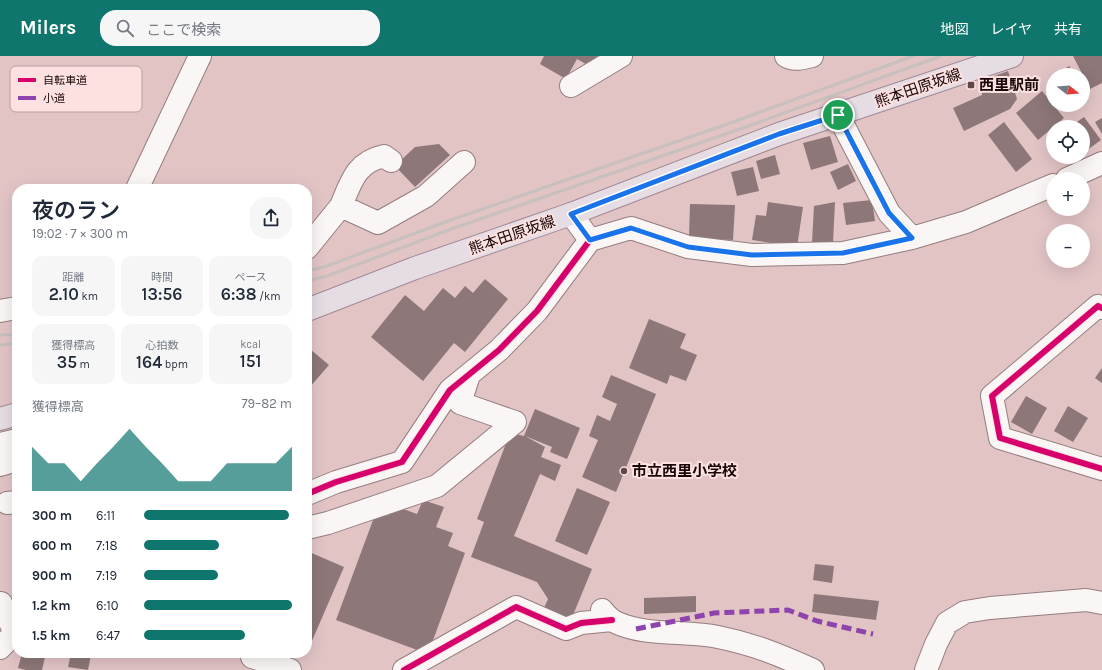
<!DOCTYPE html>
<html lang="ja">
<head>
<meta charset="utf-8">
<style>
	body { margin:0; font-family:Karla,"Noto Sans JP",sans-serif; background:#f6f6f7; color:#1f2937; height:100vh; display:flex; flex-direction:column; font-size:15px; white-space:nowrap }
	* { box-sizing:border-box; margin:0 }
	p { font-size:13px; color:#747a83 }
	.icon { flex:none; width:22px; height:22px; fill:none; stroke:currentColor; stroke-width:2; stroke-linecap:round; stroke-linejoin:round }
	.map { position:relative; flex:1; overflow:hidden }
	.sheet { position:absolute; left:12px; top:128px; width:300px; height:474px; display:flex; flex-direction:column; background:#fff; border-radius:16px; box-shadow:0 4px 16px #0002 }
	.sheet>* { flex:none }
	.needle { width:26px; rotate:107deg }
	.controls { position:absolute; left:1046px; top:12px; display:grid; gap:8px }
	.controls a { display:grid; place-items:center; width:44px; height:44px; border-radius:50%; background:#fff; box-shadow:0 4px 16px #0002; font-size:20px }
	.pin { position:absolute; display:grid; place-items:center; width:34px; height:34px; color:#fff; margin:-17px; border:2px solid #fff; border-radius:50%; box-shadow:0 1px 4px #0007 }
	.round { display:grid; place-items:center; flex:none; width:42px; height:42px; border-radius:16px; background:#f6f6f7 }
	.overview { display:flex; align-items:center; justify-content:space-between; height:68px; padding:0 20px }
	h1 { font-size:22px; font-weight:600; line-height:30px }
	.metrics { display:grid; grid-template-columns:repeat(3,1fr); gap:6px; height:68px; padding:4px 20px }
	.metrics div { display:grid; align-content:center; border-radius:10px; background:#f6f6f7; text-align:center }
	.metrics b { font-size:17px; font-weight:600 }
	.metrics small { font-size:11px; font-weight:400 }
	.metrics p { font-size:11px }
	.chart { height:112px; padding:8px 20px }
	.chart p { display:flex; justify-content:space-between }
	.chart svg { width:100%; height:72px; margin-top:4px; fill:#0f766e; opacity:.7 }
	ul { padding:0 20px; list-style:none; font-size:13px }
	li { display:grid; grid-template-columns:64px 48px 1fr; align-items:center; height:30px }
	li i { height:10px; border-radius:5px; background:#0f766e }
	header { display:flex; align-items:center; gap:24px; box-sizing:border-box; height:56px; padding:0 20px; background:#0f766e; color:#fff }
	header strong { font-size:19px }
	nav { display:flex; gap:22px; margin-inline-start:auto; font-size:14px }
	.search { width:280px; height:36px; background:#f6f6f7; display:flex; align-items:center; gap:10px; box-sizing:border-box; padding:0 14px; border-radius:16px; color:#747a83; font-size:15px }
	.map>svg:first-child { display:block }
	.building { fill:#8d7778 }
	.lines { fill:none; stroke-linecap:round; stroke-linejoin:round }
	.minor-casing { stroke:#947e7f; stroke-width:24 }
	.major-casing { stroke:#a08995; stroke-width:24 }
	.minor { stroke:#fbf6f6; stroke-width:22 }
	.major { stroke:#e6dde4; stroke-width:22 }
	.rail { stroke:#c8bfbf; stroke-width:3 }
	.quiet { stroke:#8e44ad; stroke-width:5; stroke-dasharray:10 5; stroke-linecap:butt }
	.cycleway-casing { stroke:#fde0e0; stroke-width:8 }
	.cycleway { stroke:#d6006c; stroke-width:6 }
	.route-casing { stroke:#fff; stroke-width:8 }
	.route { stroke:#1a73e8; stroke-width:5 }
	.poi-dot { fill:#5f484a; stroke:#fde0e0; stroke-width:1.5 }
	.labels { text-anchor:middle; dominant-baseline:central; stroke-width:4; stroke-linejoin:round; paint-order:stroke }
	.poi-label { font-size:15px; font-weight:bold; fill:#180608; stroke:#fde0e0; text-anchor:start }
	.street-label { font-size:15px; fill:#180608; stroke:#fde0e0 }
	.key { fill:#fde0e0; stroke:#b89f9f; stroke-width:1 }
	.key-label { font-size:11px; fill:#180608 }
</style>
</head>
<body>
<header>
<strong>Milers</strong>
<div class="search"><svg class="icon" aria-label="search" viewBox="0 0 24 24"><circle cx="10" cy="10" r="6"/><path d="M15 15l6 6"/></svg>ここで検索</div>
<nav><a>地図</a><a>レイヤ</a><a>共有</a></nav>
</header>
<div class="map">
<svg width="1102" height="614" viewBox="0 0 1102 614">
	<rect width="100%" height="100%" fill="#e2c4c5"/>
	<!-- building -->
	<path class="building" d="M 544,0 L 597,0 L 591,11 L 577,3 L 566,23 L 540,8 Z
		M 1073,0 L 1102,0 L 1102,27 L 1090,33 Z
		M 1069,10 L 1075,19 L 1057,19 Z
		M 1008,15 L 1017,43 L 1010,53 L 964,75 L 953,52 L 982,39 L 981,25 Z
		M 1042,35 L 1064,62 L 1038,84 L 1016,57 Z
		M 1084,61 L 1101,84 L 1083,97 L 1083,71 L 1070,71 Z
		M 1102,62 L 1102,78 L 1095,66 Z
		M 1004,66 L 1032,103 L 1016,116 L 988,79 Z
		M 830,80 L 838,106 L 811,114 L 803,87 Z
		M 439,88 L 450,99 L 415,131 L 395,110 L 415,91 Z
		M 775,99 L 780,118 L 761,123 L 756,105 Z
		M 848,108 L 856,125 L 838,134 L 830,116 Z
		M 753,111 L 759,135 L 737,140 L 731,116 Z
		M 872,144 L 875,165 L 846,169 L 843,147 Z
		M 768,146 L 803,151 L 797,191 L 752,184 L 756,159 L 766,160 Z
		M 835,146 L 833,187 L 812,186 L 814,150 Z
		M 690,148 L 735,149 L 733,184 L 689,182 Z
		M 485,223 L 508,243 L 465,296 L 454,287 L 423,325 L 371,281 L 405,239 L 424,255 L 443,232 L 455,242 L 465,230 L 473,237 Z
		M 649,263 L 686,278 L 680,292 L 697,299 L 686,325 L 670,319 L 667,328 L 629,312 Z
		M 310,293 L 329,309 L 309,332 L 307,331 L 307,297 Z
		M 1102,312 L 1102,327 L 1095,322 Z
		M 611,319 L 656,338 L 616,436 L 582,421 L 598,384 L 589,380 L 597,359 L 610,365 L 617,348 L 602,341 Z
		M 1026,340 L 1047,352 L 1032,378 L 1011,366 Z
		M 1068,350 L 1088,362 L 1073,386 L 1054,375 Z
		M 535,353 L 580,372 L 567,403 L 550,396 L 552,391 L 525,380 L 545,391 L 541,401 L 561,409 L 555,425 L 540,418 L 514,480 L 592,513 L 571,564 L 544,552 L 548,543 L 537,526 L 471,501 L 484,466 L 477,463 L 510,377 L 524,380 Z
		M 577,432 L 610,446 L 587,499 L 555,485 Z
		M 423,444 L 444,451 L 436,471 L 453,477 L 448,490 L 465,497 L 428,598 L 336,564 L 376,456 L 388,460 L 392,449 L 417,458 Z
		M 307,495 L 344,511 L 308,594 L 307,593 Z
		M 815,508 L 834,510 L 832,527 L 813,524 Z
		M 814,538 L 879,545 L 876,564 L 812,556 Z
		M 696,540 L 696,556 L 644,558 L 644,542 Z
		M 22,597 L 46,597 L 42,614 L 26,614 L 18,612 Z
		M 71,597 L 91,599 L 88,614 L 68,611 Z"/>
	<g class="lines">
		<!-- minor casing -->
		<g class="minor-casing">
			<path id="minor" d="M 786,0 C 793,5 804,2 812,0
				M 571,30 L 621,0
				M 838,59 L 889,157 L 912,182 L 966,166 L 1053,129
				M 1067,123 L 1102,107
				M 137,133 L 200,0
				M 341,150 C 351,126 356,106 384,100 L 391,105
				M 590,184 L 631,172 L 688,191 L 752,199 L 843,197 L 912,182
				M 307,192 L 341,150 L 378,167 L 426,140 L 464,106
				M 1102,252 L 1098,250 L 992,340 L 1000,382 L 1102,413
				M 0,255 L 17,252
				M 469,319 L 460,347 L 515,366
				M 0,388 L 17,384
				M 0,409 L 17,404
				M 307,438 L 336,426 L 402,406 L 450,334 L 499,294 L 537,255 L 590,184 L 571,158
				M 7,447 L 17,446
				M 307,472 L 328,467 L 437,430 L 515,366
				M 602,554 C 605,558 609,562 613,565 C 644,581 684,574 718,581 C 753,588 780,599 813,614
				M 0,592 L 15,577 L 1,547
				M 252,601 L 290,614
				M 404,614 L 516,551 L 566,573 L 581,567 L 612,564
				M 926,614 L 936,588 L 947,567 L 965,556 L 990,552 L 1086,544 L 1102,547"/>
		</g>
		<!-- major casing -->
		<g class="major-casing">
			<path id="major" d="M 307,254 L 415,212 L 571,158 L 779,78 L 1012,0
				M 0,363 L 17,358"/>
		</g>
		<!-- minor -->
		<use href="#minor" class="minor"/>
		<!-- major -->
		<use href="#major" class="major"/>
		<!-- rail -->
		<path class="rail" d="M 307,215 L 324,211 L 451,164 L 736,65 L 913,0
			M 307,225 L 327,220 L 454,172 L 740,73 L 941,0
			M 0,279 L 17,278
			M 0,289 L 17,287"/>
		<!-- quiet -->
		<path class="quiet" d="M 636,573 L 714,557 L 788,554 L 817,565 L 873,578"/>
		<!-- cycleway casing -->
		<g class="cycleway-casing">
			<path id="cycleway" d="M 590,184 L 631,172 L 688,191 L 752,199 L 843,197 L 912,182
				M 1102,252 L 1098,250 L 992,340 L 1000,382 L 1102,413
				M 307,438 L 336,426 L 402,406 L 450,334 L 499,294 L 537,255 L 590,184 L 571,158
				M 404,614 L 516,551 L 566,573 L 581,567 L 612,564"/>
		</g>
		<!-- cycleway -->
		<use href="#cycleway" class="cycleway"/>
	</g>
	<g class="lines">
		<!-- route casing -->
		<g class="route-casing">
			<path id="route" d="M 838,59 L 889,157 L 912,182 L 843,197 L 752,199 L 688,191 L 631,172 L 590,184 L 571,158 L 779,78 Z"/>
		</g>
		<!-- route -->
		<use href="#route" class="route"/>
	</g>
	<!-- markers -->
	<g class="poi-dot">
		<rect x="967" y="25" width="8" height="8" rx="2"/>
		<circle cx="624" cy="415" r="4"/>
	</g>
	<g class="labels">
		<!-- poi labels -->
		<g class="poi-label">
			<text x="979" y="29">西里駅前</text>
			<text x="632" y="415">市立西里小学校</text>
		</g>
		<!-- street labels -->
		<g class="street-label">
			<text transform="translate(918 32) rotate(-19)">熊本田原坂線</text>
			<text transform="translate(512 179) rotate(-19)">熊本田原坂線</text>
		</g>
	</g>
	<!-- legend -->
	<rect x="10" y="10" width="132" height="46" rx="6" class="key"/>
	<rect x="18" y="22" width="18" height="4" fill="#d6006c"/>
	<rect x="18" y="40" width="18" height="4" fill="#8e44ad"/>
	<g class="key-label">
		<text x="43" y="28">自転車道</text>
		<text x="43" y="46">小道</text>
	</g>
</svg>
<div class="controls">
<a><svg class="needle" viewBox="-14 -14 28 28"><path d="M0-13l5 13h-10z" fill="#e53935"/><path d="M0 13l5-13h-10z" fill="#747a83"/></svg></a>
<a><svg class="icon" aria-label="locate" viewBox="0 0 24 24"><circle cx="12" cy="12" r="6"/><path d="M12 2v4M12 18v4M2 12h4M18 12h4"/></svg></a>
<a>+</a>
<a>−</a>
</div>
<div class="pin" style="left:838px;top:59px;background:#1e9e55"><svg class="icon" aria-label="arrive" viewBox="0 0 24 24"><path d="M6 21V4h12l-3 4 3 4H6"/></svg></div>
<section class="sheet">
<div class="overview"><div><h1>夜のラン</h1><p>19:02 · 7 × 300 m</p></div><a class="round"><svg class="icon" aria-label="share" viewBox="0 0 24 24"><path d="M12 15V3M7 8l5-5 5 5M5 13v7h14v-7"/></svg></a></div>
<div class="metrics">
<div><p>距離</p><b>2.10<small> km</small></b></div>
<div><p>時間</p><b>13:56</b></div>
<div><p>ペース</p><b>6:38<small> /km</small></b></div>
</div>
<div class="metrics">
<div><p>獲得標高</p><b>35<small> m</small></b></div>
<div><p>心拍数</p><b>164<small> bpm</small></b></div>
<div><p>kcal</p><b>151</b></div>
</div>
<div class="chart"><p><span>獲得標高</span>79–82 m</p>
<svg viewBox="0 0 160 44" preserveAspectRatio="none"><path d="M0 44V17L10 27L20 27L30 38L40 27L50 17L60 6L70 17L80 27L90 38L100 38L110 38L120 27L130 27L140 27L150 27L160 17V44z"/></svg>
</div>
<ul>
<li><b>300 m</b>6:11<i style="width:98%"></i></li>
<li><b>600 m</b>7:18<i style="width:51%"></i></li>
<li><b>900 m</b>7:19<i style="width:50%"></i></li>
<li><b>1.2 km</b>6:10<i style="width:100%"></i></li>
<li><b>1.5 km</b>6:47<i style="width:68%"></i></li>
</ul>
</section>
</div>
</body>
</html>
